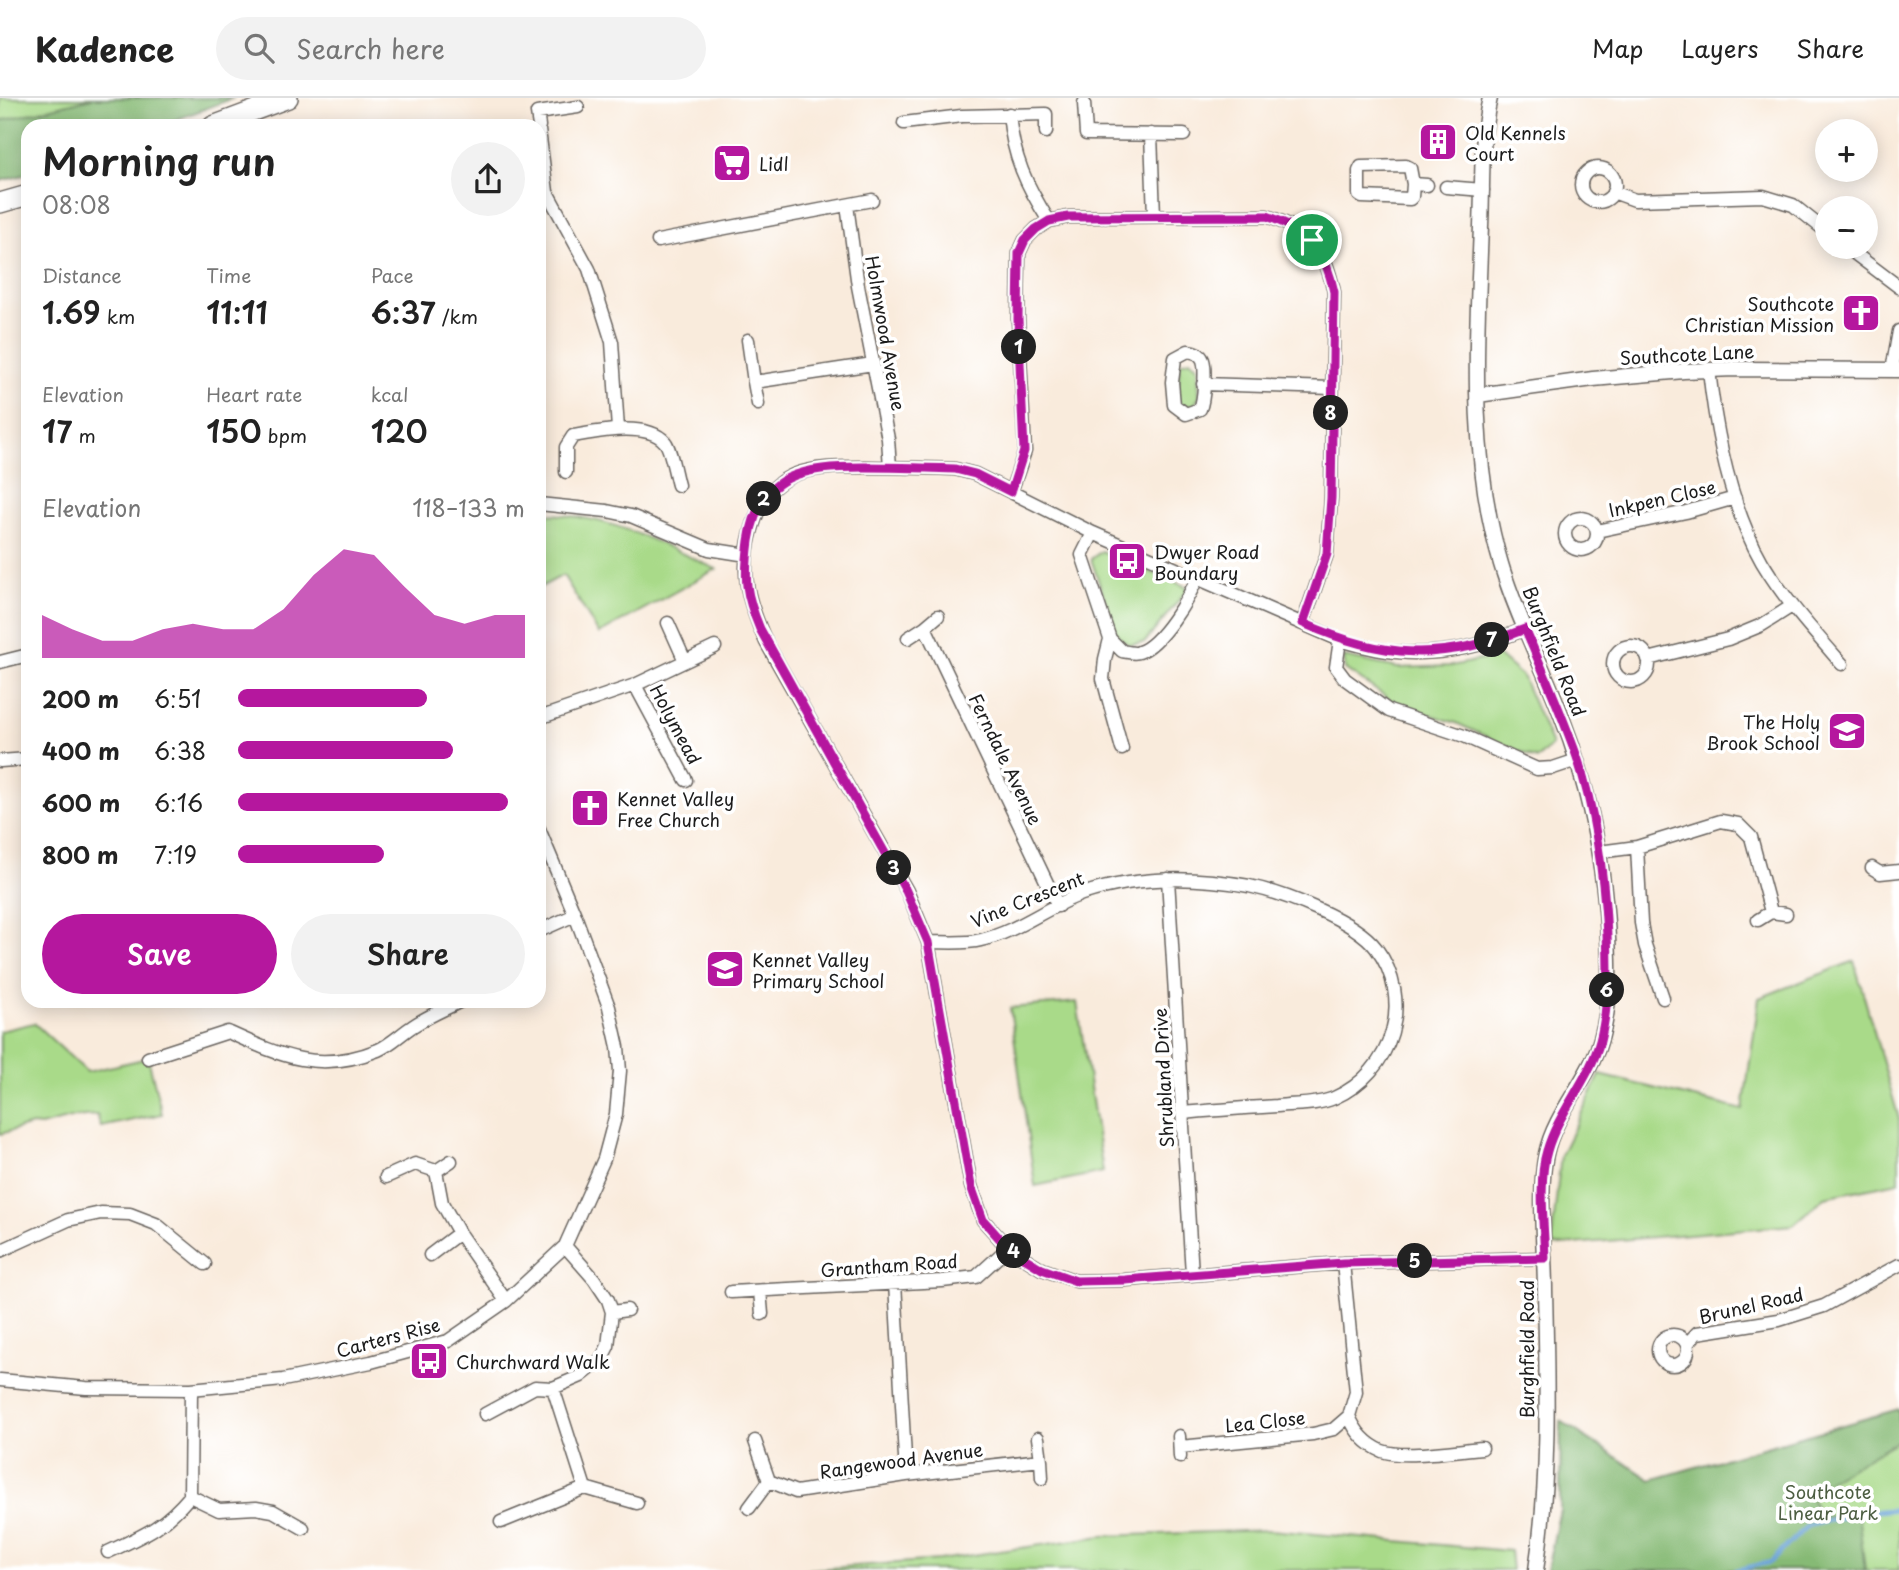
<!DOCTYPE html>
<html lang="en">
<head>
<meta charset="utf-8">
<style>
	body { margin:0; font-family:"Playpen Sans",sans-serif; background:#f2f2f2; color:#222; height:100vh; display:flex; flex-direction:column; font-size:26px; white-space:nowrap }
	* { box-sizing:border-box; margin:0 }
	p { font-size:23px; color:#767676 }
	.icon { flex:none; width:38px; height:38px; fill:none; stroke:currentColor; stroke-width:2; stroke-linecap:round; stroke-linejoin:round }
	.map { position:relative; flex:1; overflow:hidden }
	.panel { position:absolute; left:21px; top:21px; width:525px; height:889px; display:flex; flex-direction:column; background:#fff; border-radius:21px; box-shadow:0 4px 18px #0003 }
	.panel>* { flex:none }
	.fabs { position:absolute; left:1815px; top:21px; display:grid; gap:14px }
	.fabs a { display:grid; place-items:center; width:63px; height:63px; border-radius:50%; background:#fff; box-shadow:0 4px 18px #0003; font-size:35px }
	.pin { position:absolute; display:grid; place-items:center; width:60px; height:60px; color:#fff; margin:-30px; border:4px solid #fff; border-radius:50%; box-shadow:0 2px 7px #0007 }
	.km { position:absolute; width:35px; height:35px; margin:-18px; border-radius:50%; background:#222; color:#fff; font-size:19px; line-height:35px; text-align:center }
	.round { display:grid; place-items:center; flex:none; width:74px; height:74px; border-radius:37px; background:#f2f2f2 }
	.overview { display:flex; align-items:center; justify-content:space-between; height:119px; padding:0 21px }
	h1 { font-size:38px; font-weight:600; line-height:52px }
	.stats { display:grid; grid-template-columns:repeat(3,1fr); gap:10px; height:119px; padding:7px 21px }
	.stats div { display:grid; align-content:center }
	.stats b { font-size:30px; font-weight:600 }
	.stats small { font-size:19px; font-weight:400 }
	.stats p { font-size:19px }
	.chart { height:196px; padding:14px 21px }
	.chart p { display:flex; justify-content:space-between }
	.chart svg { width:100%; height:126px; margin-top:7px; fill:#b5179e; opacity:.7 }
	.action { display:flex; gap:14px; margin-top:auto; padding:14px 21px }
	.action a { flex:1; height:80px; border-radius:42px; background:#b5179e; color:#fff; font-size:28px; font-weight:600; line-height:80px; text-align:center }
	.action a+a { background:#f2f2f2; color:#222 }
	ul { padding:0 21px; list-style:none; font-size:23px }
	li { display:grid; grid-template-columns:112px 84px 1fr; align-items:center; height:52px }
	li i { height:18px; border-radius:9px; background:#b5179e }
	header { display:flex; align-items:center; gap:42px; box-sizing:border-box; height:98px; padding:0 35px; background:#fff; border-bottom:2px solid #e0e0e0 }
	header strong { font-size:33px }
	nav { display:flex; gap:38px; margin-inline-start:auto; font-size:24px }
	.search { width:490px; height:63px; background:#f2f2f2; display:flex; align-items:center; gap:18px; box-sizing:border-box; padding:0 24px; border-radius:38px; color:#767676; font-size:26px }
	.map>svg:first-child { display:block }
	.green { fill:#a9da89; stroke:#627b52; stroke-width:2 }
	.forest { fill:#86ba75; stroke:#516b48; stroke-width:2 }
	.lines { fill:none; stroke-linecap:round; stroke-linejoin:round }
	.stream { stroke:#69a2d8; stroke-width:4.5 }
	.minor-casing { stroke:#69645f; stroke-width:15 }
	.tertiary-casing { stroke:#69645f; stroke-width:17 }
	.primary-casing { stroke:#69645f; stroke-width:22 }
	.minor { stroke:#fff; stroke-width:12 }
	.tertiary { stroke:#fff; stroke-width:14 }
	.primary { stroke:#fff; stroke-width:19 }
	.route-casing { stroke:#fff; stroke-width:14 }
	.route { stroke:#b5179e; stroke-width:9 }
	.labels { text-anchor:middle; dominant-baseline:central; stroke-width:7; stroke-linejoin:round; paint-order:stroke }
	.poi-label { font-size:18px; fill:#1c1c1c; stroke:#fff; text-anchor:start }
	.street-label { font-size:18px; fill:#1c1c1c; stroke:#fff }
	.park-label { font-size:18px; fill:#4d5e42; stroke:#fff }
</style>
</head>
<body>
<header>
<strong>Kadence</strong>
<div class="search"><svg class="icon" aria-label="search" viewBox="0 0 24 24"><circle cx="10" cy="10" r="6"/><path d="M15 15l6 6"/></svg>Search here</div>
<nav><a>Map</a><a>Layers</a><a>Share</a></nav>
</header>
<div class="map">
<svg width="1899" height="1472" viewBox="0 0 1899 1472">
	<rect width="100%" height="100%" fill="#fff"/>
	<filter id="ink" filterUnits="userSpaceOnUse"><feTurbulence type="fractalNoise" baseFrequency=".0143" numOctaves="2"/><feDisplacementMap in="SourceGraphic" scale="14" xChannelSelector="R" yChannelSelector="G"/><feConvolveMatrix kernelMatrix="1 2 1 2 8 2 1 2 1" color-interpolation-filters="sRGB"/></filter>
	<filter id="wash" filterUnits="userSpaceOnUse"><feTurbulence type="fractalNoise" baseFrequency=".00686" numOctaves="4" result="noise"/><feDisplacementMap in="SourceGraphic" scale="28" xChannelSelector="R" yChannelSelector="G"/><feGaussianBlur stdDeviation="1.57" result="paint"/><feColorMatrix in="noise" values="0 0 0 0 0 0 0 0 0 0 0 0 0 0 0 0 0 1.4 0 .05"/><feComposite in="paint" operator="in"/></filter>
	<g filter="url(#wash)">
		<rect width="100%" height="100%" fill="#f9ebdc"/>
		<!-- green -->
		<path class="green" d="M 0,0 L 222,0 L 28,28 L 0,74 Z
			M 1190,262 L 1198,269 L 1199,298 L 1195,306 L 1188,308 L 1181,306 L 1177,300 L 1180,265 Z
			M 539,416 C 607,415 656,444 716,471 L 599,536 L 563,477 L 539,490 Z
			M 1102,453 L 1189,490 L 1145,544 L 1129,547 L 1117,538 L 1091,461 Z
			M 1499,558 L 1522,578 L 1552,647 L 1537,661 L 1456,625 L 1395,605 L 1345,571 L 1344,559 L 1398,570 L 1451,568 Z
			M 1854,863 L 1899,1021 L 1899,1084 L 1825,1099 L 1793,1127 L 1551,1148 L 1561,1057 L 1600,977 L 1743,1012 L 1759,900 Z
			M 1077,904 L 1103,1074 L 1035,1088 L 1010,910 Z
			M 34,925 L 87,974 L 148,960 L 162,1016 L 101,1029 L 97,1017 L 74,1019 L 41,1028 L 32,1027 L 0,1036 L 0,933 Z
			M 1899,1311 L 1899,1472 L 1547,1472 L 1560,1412 L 1561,1323 L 1651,1382 Z
			M 1270,1432 L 1510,1453 L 1512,1472 L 800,1472 L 939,1462 L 1102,1438 Z"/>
		<!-- forest -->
		<path class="forest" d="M 92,0 L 234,0 L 159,28 L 28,28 L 28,76 L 0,83 L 0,23 Z
			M 1899,1311 L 1899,1342 L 1809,1394 L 1819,1419 L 1858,1415 L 1865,1472 L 1547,1472 L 1560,1412 L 1561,1323 L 1651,1382 Z"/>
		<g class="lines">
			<!-- stream -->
			<path class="stream" d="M 1736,1472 L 1771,1464 L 1807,1428 L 1858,1415 L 1899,1411"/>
		</g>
	</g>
	<g filter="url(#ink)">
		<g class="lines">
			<!-- minor casing -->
			<g class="minor-casing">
				<path id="minor" d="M 1084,5 L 1086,36 L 1184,37
					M 1009,16 C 1013,59 1026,87 1049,123
					M 904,25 L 962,18 L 1046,16 L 1046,34
					M 539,28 L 537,15 L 578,9
					M 539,32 L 547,94 L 589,171 L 612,244 L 618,331
					M 1151,36 L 1154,118
					M1581 87a17 17 0 1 1 34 0a17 17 0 1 1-34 0Z
					M 1413,86 L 1410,70 L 1406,68 L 1361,69 L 1359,73 L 1359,97 L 1362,99 L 1410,101 L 1412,99 L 1413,86 L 1427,87
					M 1446,89 L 1483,92
					M 1613,94 L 1635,102 L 1763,98 L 1793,107 L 1827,134
					M 847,107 L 858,188 L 888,341 L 890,369
					M 658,143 L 872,102
					M 1846,149 L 1899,189
					M 748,242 L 754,284 L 873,266
					M 1188,253 C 1194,254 1200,255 1203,262 C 1206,271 1204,302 1200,311 L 1186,316 L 1174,307 L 1172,284 L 1175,260 Z
					M 1709,272 C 1716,336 1730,408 1762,464 C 1784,501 1814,534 1842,566
					M 1892,272 L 1899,233
					M 754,284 L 758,306
					M 1203,286 L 1332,290
					M 566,374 L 566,349 L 573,338 C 597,334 647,323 665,344 C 671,351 675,377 678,387
					M 1011,394 L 1025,353 L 1018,221 L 1019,155 L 1025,142 L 1036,131 L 1049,123 L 1068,119 L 1267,118 C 1311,134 1324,147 1334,194 L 1331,400 L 1327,456 L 1303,525
					M 539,406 L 607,413 L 631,418 L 709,451 L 747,457
					M1565 436a16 16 0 1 1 32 0a16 16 0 1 1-32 0Z
					M 1597,433 L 1686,414 L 1735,400
					M 1093,435 L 1082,457 L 1110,541 L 1122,553 C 1127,554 1135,556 1139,554 C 1161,547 1189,500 1197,480
					M 938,518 L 925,529 L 1058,808
					M 668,525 L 685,563
					M 1525,531 C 1486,547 1440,558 1398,554 C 1378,553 1359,547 1340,542 L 1093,435 L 975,376 L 955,371 C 925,370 895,369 865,369 C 810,369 769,369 752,431 C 739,476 748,503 766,544 L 907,793 L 928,844 L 971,1088 L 983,1122 L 1008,1150 L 1042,1171 L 1076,1183 L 1125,1182 L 1343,1165 L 1545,1160
					M 908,540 L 925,529
					M 1110,541 L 1105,561 L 1103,581 L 1122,651
					M 1340,542 L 1336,569 L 1345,581 L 1389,613 L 1464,638 L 1537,671 L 1553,670 L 1577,662
					M1613 566a18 18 0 1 1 36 0a18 18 0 1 1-36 0Z
					M 1648,561 L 1728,541 L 1762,527 L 1792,508
					M 0,564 L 28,557
					M 635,587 L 686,682
					M 539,620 L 635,587 L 715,549
					M 0,663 L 28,661
					M 1637,749 L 1641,825 L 1645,847 L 1663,900
					M 1599,754 L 1637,749 L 1721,723 L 1738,726 L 1751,739 L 1771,814
					M 1872,770 L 1880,775 L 1899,773
					M 1168,781 L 1192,1176
					M 1758,822 L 1771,814 L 1786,816
					M 539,833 L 575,817
					M 928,844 C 945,844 965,846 981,842 C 1017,834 1048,808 1082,796 C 1136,778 1194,778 1249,788 C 1283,795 1355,822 1376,850 C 1415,902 1393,974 1334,1000 C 1318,1007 1295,1006 1277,1008 C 1245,1010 1214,1012 1182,1015
					M 148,960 L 228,934 C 281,958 319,976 378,952 C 390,947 402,935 413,928 C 428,918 445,911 461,903
					M 436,1073 L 442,1105 L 459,1135 L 506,1203
					M 386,1079 L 415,1066 L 436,1073 L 451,1063
					M 0,1153 L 68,1122 L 101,1115 L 130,1116 L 156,1126 L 205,1166
					M 430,1157 L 459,1135
					M 1343,1165 L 1356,1294 L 1349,1318 C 1355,1333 1366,1346 1382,1353 C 1404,1361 1457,1352 1482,1350
					M 895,1185 L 906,1377
					M 760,1193 L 762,1216
					M 731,1194 L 942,1183 L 976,1179 L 1008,1150
					M 612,1214 L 627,1212
					M1658 1252a15 15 0 1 1 30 0a15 15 0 1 1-30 0Z
					M 1687,1246 L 1697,1235 L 1779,1222 L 1824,1208 L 1899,1167
					M 0,1282 L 86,1290 L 191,1291 L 283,1282 L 371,1264 L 448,1243 L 506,1203 L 565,1148 L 604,1061 L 616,1016 L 620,973 L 618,949 L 609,909 L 575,817 L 539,731
					M 553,1290 L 585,1390 L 637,1405
					M 485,1316 L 535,1289 L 553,1290 L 581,1278 L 601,1262 L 608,1248 L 612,1214 L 608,1202 L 594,1181 L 565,1148
					M 1179,1338 L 1180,1359
					M 755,1343 L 769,1383 L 796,1394 L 906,1377 L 1041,1362 L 1038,1340
					M 1180,1349 L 1313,1336 L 1334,1331 L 1349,1318
					M 1041,1362 L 1042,1380
					M 190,1398 L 191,1291
					M 749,1410 L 769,1383
					M 501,1424 L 585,1390
					M 108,1454 C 144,1437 163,1430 190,1398 L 219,1412 L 256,1410 L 273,1413 L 303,1430"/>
			</g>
			<!-- tertiary casing -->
			<g class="tertiary-casing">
				<path id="tertiary" d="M 1490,0 C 1480,41 1483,87 1481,128 C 1477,241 1468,356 1501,466 C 1516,517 1541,564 1560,614 C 1585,678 1600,744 1606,812 C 1610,860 1614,918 1593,962 C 1578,993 1553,1022 1546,1056 C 1538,1093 1545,1153 1545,1192 C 1547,1285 1550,1380 1536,1472
					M 1478,297 L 1593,281 L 1684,273 L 1734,271 L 1899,272"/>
			</g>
			<!-- primary casing -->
			<g class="primary-casing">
				<path id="primary" d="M 213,28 L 288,0
					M 0,105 L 28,97"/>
			</g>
			<!-- minor -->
			<use href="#minor" class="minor"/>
			<!-- tertiary -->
			<use href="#tertiary" class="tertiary"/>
			<!-- primary -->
			<use href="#primary" class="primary"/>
		</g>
	</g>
	<g class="lines" filter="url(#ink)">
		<!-- route casing -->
		<g class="route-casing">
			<path id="route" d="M 1267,118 C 1310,134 1324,148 1334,194 L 1331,400 L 1327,456 L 1303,525 C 1383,561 1442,564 1525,531 C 1543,573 1562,616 1577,659 C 1596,716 1604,778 1607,837 C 1609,873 1609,909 1600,943 C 1589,983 1558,1014 1547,1053 C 1538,1081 1544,1130 1545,1160 L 1343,1165 L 1125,1182 L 1076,1183 L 1042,1171 L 1008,1150 L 983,1122 L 971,1088 L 928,844 L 906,793 L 760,531 C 745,495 744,481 749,443 C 759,374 805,369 864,369 C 894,369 925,370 955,371 L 975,376 L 1011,394 L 1024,353 L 1018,221 L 1019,155 L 1025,142 L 1036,131 L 1049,123 L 1068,119 Z"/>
		</g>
		<!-- route -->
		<use href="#route" class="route"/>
	</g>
	<!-- icons -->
	<defs>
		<g id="building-square" transform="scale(2.0125)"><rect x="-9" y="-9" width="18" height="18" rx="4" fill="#b5179e" stroke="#fff"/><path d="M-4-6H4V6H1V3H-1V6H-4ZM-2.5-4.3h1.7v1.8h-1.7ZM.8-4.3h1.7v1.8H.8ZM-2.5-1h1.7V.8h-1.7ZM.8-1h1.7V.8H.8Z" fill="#fff"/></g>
		<g id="supermarket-square" transform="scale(2.0125)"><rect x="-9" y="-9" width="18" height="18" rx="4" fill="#b5179e" stroke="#fff"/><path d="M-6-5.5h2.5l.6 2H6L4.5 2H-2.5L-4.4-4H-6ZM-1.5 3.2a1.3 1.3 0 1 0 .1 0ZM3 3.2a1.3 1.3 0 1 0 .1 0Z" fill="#fff"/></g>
		<g id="church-square" transform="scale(2.0125)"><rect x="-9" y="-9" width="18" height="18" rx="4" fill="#b5179e" stroke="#fff"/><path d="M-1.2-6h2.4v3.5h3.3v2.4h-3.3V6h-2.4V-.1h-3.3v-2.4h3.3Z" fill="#fff"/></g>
		<g id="bus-square" transform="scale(2.0125)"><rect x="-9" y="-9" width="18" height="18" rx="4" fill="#b5179e" stroke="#fff"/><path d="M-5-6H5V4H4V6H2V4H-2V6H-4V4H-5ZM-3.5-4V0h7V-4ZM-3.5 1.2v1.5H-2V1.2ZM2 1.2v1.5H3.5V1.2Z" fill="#fff"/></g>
		<g id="school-square" transform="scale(2.0125)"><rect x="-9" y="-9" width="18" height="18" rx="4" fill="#b5179e" stroke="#fff"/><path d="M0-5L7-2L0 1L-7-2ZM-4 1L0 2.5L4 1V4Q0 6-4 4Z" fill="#fff"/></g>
	</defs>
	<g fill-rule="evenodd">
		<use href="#building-square" x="1438" y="44"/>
		<use href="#supermarket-square" x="732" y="65"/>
		<use href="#church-square" x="1861" y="215"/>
		<use href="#bus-square" x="1127" y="463"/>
		<use href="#school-square" x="1847" y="633"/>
		<use href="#church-square" x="590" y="710"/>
		<use href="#school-square" x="725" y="871"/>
		<use href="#bus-square" x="429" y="1263"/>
	</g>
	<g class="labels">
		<!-- poi labels -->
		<g class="poi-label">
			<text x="1465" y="34">Old Kennels<tspan x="1465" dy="21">Court</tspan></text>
			<text x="759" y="65">Lidl</text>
			<text x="1834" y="205" text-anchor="end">Southcote<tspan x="1834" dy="21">Christian Mission</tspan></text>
			<text x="1154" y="453">Dwyer Road<tspan x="1154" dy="21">Boundary</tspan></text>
			<text x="1820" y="623" text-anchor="end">The Holy<tspan x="1820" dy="21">Brook School</tspan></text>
			<text x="617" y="700">Kennet Valley<tspan x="617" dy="21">Free Church</tspan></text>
			<text x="752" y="861">Kennet Valley<tspan x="752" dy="21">Primary School</tspan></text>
			<text x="456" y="1263">Churchward Walk</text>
		</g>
		<!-- street labels -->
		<g class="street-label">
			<text transform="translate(886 235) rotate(80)">Holmwood Avenue</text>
			<text transform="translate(1687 256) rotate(-3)">Southcote Lane</text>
			<text transform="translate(1662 400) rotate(-13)">Inkpen Close</text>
			<text transform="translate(1555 553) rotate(68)">Burghfield Road</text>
			<text transform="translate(676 626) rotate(62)">Holymead</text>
			<text transform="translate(1006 661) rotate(64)">Ferndale Avenue</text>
			<text transform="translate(1027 801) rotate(-22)">Vine Crescent</text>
			<text transform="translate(1163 980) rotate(-93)">Shrubland Drive</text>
			<text transform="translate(889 1167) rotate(-4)">Grantham Road</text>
			<text transform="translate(1751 1207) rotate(-13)">Brunel Road</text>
			<text transform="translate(388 1239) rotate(-15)">Carters Rise</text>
			<text transform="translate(1526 1251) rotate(-90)">Burghfield Road</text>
			<text transform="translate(1265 1323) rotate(-6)">Lea Close</text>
			<text transform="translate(901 1362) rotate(-8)">Rangewood Avenue</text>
		</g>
		<!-- park labels -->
		<g class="park-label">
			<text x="1828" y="1393">Southcote<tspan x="1828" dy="21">Linear Park</tspan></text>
		</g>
	</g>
</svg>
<div class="fabs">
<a>+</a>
<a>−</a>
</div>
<div class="pin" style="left:1312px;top:142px;background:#1e9e55"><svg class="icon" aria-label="arrive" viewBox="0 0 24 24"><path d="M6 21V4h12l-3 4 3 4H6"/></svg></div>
<b class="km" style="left:1019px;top:249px">1</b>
<b class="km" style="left:764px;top:401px">2</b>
<b class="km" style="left:894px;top:770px">3</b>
<b class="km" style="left:1014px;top:1153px">4</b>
<b class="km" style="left:1415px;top:1163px">5</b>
<b class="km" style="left:1607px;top:892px">6</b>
<b class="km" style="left:1492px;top:542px">7</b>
<b class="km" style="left:1331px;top:315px">8</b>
<section class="panel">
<div class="overview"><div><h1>Morning run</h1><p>08:08</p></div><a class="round"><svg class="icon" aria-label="share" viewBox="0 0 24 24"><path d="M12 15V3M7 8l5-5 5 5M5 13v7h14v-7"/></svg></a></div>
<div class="stats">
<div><p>Distance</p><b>1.69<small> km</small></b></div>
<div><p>Time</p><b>11:11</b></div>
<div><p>Pace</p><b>6:37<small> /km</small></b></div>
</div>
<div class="stats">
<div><p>Elevation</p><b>17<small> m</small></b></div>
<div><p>Heart rate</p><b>150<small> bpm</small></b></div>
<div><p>kcal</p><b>120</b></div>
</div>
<div class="chart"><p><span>Elevation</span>118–133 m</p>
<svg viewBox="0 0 160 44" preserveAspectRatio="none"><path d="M0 44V29L10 34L20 38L30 38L40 34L50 32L60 34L70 34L80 27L90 15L100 6L110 8L120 19L130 29L140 32L150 29L160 29V44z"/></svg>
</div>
<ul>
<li><b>200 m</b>6:51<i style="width:66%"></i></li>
<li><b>400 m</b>6:38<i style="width:75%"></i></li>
<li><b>600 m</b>6:16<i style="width:94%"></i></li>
<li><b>800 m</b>7:19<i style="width:51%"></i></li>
</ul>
<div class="action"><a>Save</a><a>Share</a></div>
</section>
</div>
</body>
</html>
